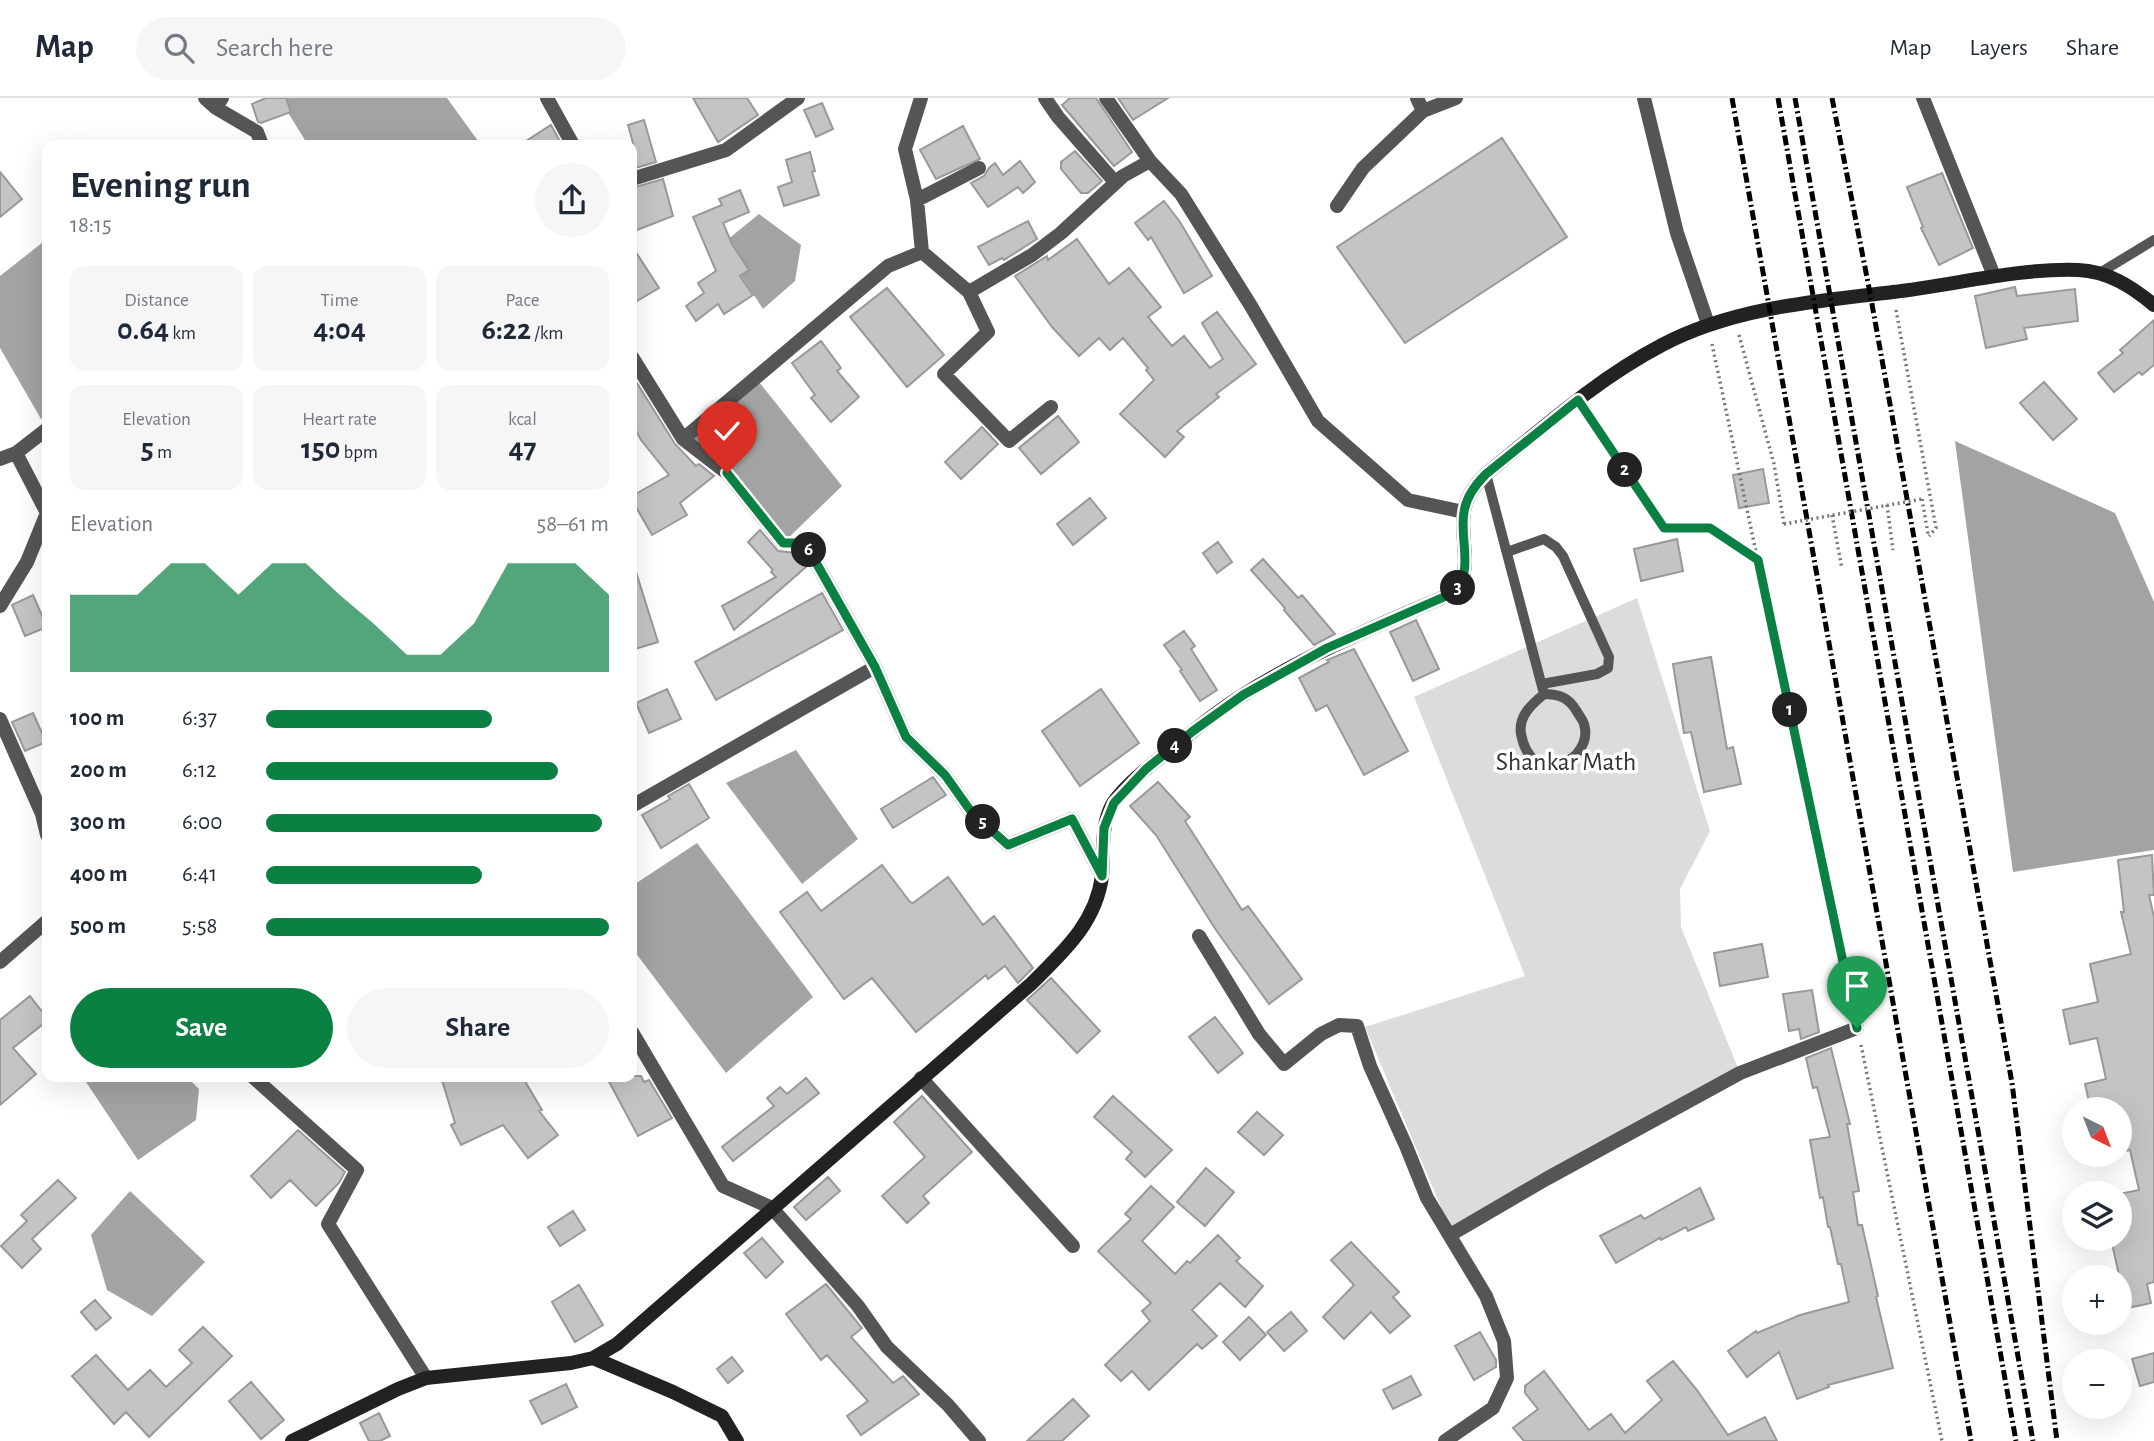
<!DOCTYPE html>
<html lang="en">
<head>
<meta charset="utf-8">
<style>
	body { margin:0; font-family:"Alegreya Sans",sans-serif; background:#f6f6f7; color:#1f2937; height:100vh; display:flex; flex-direction:column; font-size:26px; white-space:nowrap }
	* { box-sizing:border-box; margin:0 }
	p { font-size:23px; color:#747a83 }
	.icon { flex:none; width:38px; height:38px; fill:none; stroke:currentColor; stroke-width:2; stroke-linecap:round; stroke-linejoin:round }
	.map { position:relative; flex:1; overflow:hidden }
	.details { position:absolute; left:42px; top:42px; width:595px; height:942px; display:flex; flex-direction:column; background:#fff; border-radius:14px; box-shadow:0 7px 28px #0002 }
	.details>* { flex:none }
	.needle { width:46px; rotate:138deg }
	.tools { position:absolute; left:2062px; top:999px; display:grid; gap:14px }
	.tools a { display:grid; place-items:center; width:70px; height:70px; border-radius:50%; background:#fff; box-shadow:0 7px 28px #0002; font-size:35px }
	.pin { position:absolute; display:grid; place-items:center; width:60px; height:60px; color:#fff; margin:-72px -30px; border-radius:50% 50% 50% 0; rotate:-45deg; box-shadow:0 0 7px #0007 }
	.pin .icon { rotate:45deg }
	.km { position:absolute; width:35px; height:35px; margin:-18px; border-radius:50%; background:#222; color:#fff; font-size:19px; line-height:35px; text-align:center }
	.round { display:grid; place-items:center; flex:none; width:74px; height:74px; border-radius:37px; background:#f6f6f7 }
	.headline { display:flex; align-items:center; justify-content:space-between; height:119px; padding:0 28px }
	h1 { font-size:38px; font-weight:700; line-height:52px }
	.stats { display:grid; grid-template-columns:repeat(3,1fr); gap:10px; height:119px; padding:7px 28px }
	.stats div { display:grid; align-content:center; border-radius:14px; background:#f6f6f7; text-align:center }
	.stats b { font-size:30px; font-weight:700 }
	.stats small { font-size:19px; font-weight:400 }
	.stats p { font-size:19px }
	.chart { height:196px; padding:14px 28px }
	.chart p { display:flex; justify-content:space-between }
	.chart svg { width:100%; height:126px; margin-top:7px; fill:#0b8043; opacity:.7 }
	.primary-button { display:flex; gap:14px; margin-top:auto; padding:14px 28px }
	.primary-button a { flex:1; height:80px; border-radius:42px; background:#0b8043; color:#fff; font-size:28px; font-weight:700; line-height:80px; text-align:center }
	.primary-button a+a { background:#f6f6f7; color:#1f2937 }
	ul { padding:0 28px; list-style:none; font-size:23px }
	li { display:grid; grid-template-columns:112px 84px 1fr; align-items:center; height:52px }
	li i { height:18px; border-radius:9px; background:#0b8043 }
	header { display:flex; align-items:center; gap:42px; box-sizing:border-box; height:98px; padding:0 35px; background:#fff; border-bottom:2px solid #e0e1e3 }
	header strong { font-size:33px }
	nav { display:flex; gap:38px; margin-inline-start:auto; font-size:24px }
	.search { width:490px; height:63px; background:#f6f6f7; display:flex; align-items:center; gap:18px; box-sizing:border-box; padding:0 24px; border-radius:38px; color:#747a83; font-size:26px }
	.map>svg:first-child { display:block }
	.green { fill:#dcdcdc }
	.water { fill:#a3a3a3 }
	.building { fill:#c4c4c4; stroke:#999; stroke-width:2 }
	.lines { fill:none; stroke-linecap:round; stroke-linejoin:round }
	.path { stroke:#777; stroke-width:3.5; stroke-dasharray:2 3.5; stroke-linecap:butt }
	.lane { stroke:#555; stroke-width:10 }
	.street { stroke:#555; stroke-width:14 }
	.secondary { stroke:#222; stroke-width:14 }
	.rail { stroke:#000; stroke-width:5; stroke-dasharray:10 3.5 2 3.5; stroke-linecap:butt }
	.path-bridge { stroke:#777; stroke-width:3.5; stroke-dasharray:2 3.5; stroke-linecap:butt }
	.route-casing { stroke:#fff; stroke-width:14 }
	.route { stroke:#0b8043; stroke-width:9 }
	.labels { text-anchor:middle; dominant-baseline:central; stroke-width:7; stroke-linejoin:round; paint-order:stroke }
	.park-label { font-size:26px; fill:#333; stroke:#fff }
</style>
</head>
<body>
<header>
<strong>Map</strong>
<div class="search"><svg class="icon" aria-label="search" viewBox="0 0 24 24"><circle cx="10" cy="10" r="6"/><path d="M15 15l6 6"/></svg>Search here</div>
<nav><a>Map</a><a>Layers</a><a>Share</a></nav>
</header>
<div class="map">
<svg width="2154" height="1343" viewBox="0 0 2154 1343">
	<rect width="100%" height="100%" fill="#fff"/>
	<!-- green -->
	<path class="green" d="M 1637,500 L 1710,733 L 1680,791 L 1681,829 L 1740,975 L 1451,1133 L 1365,929 L 1525,878 L 1414,599 Z"/>
	<!-- water -->
	<path class="water" d="M 279,0 L 447,0 L 481,47 L 308,47 Z
		M 759,116 L 801,147 L 795,183 L 763,211 L 721,147 Z
		M 47,141 L 47,316 L 41,321 L 0,250 L 0,178 Z
		M 759,284 L 842,388 L 783,445 L 727,375 L 683,350 Z
		M 1955,343 L 2115,415 L 2154,504 L 2154,752 L 2013,774 Z
		M 796,652 L 858,741 L 802,786 L 726,685 Z
		M 697,745 L 813,899 L 726,975 L 632,850 L 632,788 Z
		M 82,978 L 186,978 L 199,991 L 196,1022 L 138,1062 Z
		M 130,1093 L 205,1164 L 152,1218 L 107,1192 L 91,1137 Z"/>
	<!-- building -->
	<path class="building" d="M 266,0 L 286,0 L 291,14 L 261,25 L 258,24 L 252,6 Z
		M 693,0 L 747,0 L 758,17 L 718,44 Z
		M 1070,0 L 1096,0 L 1132,54 L 1114,68 L 1062,7 Z
		M 1118,0 L 1168,0 L 1133,22 Z
		M 822,5 L 833,31 L 816,39 L 804,12 Z
		M 644,22 L 656,64 L 632,71 L 633,45 L 628,27 Z
		M 551,27 L 562,47 L 520,47 Z
		M 963,28 L 980,61 L 936,81 L 920,52 Z
		M 1502,40 L 1567,139 L 1405,245 L 1337,149 Z
		M 1075,53 L 1102,83 L 1088,95 L 1081,95 L 1061,71 L 1061,64 Z
		M 810,54 L 815,73 L 812,74 L 819,97 L 784,108 L 778,89 L 792,84 L 786,62 Z
		M 1020,63 L 1035,84 L 1023,95 L 1018,89 L 988,109 L 971,85 L 984,78 L 989,70 L 995,65 L 1003,77 Z
		M 0,74 L 22,101 L 0,119 Z
		M 1942,75 L 1973,150 L 1939,167 L 1921,130 L 1923,129 L 1907,89 Z
		M 663,81 L 673,118 L 632,134 L 632,90 Z
		M 740,92 L 749,114 L 723,125 L 732,146 L 749,172 L 740,178 L 753,197 L 724,216 L 718,206 L 696,223 L 686,208 L 704,195 L 698,185 L 716,173 L 693,119 L 722,107 L 719,101 Z
		M 1164,103 L 1180,124 L 1212,178 L 1184,195 L 1151,139 L 1148,142 L 1135,125 Z
		M 1028,123 L 1037,141 L 1004,162 L 1002,160 L 989,167 L 978,149 Z
		M 1077,141 L 1109,186 L 1129,170 L 1161,209 L 1148,219 L 1172,248 L 1184,238 L 1210,270 L 1223,261 L 1202,225 L 1217,214 L 1256,266 L 1216,296 L 1219,299 L 1177,333 L 1184,339 L 1165,359 L 1120,316 L 1154,282 L 1146,272 L 1148,270 L 1123,240 L 1110,252 L 1099,240 L 1079,258 L 1052,229 L 1015,178 L 1047,158 L 1048,162 Z
		M 632,148 L 659,190 L 632,206 Z
		M 2015,189 L 2017,198 L 2075,191 L 2078,223 L 2024,230 L 2027,241 L 1986,250 L 1975,198 Z
		M 887,190 L 944,257 L 907,289 L 850,219 Z
		M 2154,222 L 2154,267 L 2142,277 L 2139,274 L 2114,294 L 2098,275 L 2123,255 L 2120,252 Z
		M 821,243 L 841,270 L 837,273 L 859,299 L 831,324 L 811,300 L 815,297 L 792,265 Z
		M 632,277 L 675,346 L 696,368 L 699,366 L 714,378 L 680,405 L 687,417 L 652,437 L 632,402 L 632,398 L 669,377 L 641,342 L 632,325 Z
		M 2044,284 L 2077,321 L 2053,342 L 2020,305 Z
		M 1058,318 L 1079,344 L 1041,376 L 1019,350 Z
		M 982,329 L 998,346 L 961,381 L 945,364 Z
		M 1763,371 L 1769,405 L 1739,410 L 1733,377 Z
		M 1090,400 L 1106,420 L 1073,447 L 1057,426 Z
		M 760,432 L 778,453 L 797,455 L 807,468 L 734,532 L 722,508 L 776,479 L 771,474 L 773,472 L 748,444 Z
		M 1677,441 L 1683,473 L 1641,483 L 1634,451 Z
		M 1218,444 L 1232,464 L 1217,475 L 1203,455 Z
		M 1263,461 L 1298,500 L 1302,497 L 1335,536 L 1314,547 L 1284,512 L 1285,510 L 1251,472 Z
		M 632,474 L 636,474 L 658,544 L 632,552 Z
		M 822,495 L 843,532 L 716,602 L 695,564 Z
		M 33,497 L 47,529 L 25,538 L 12,507 Z
		M 1416,522 L 1439,571 L 1413,583 L 1390,534 Z
		M 1184,533 L 1195,548 L 1191,551 L 1217,592 L 1200,603 L 1180,573 L 1182,572 L 1164,547 Z
		M 1354,551 L 1408,653 L 1364,677 L 1327,607 L 1316,613 L 1299,580 L 1329,564 L 1327,562 Z
		M 1711,559 L 1727,651 L 1733,649 L 1741,686 L 1704,694 L 1691,634 L 1684,635 L 1673,566 Z
		M 667,591 L 681,621 L 649,635 L 636,605 Z
		M 1101,591 L 1139,645 L 1080,688 L 1042,633 Z
		M 33,615 L 46,644 L 25,653 L 12,624 Z
		M 933,679 L 946,697 L 893,730 L 881,711 Z
		M 1158,684 L 1190,719 L 1185,723 L 1242,812 L 1248,808 L 1302,881 L 1269,906 L 1216,832 L 1156,737 L 1130,708 Z
		M 689,686 L 709,720 L 661,750 L 642,717 L 670,701 L 668,698 Z
		M 2152,757 L 2154,797 L 2149,797 L 2154,819 L 2154,1184 L 2147,1186 L 2151,1205 L 2119,1212 L 2119,1177 L 2111,1141 L 2119,1141 L 2119,1096 L 2139,1092 L 2130,1052 L 2119,1054 L 2119,1012 L 2091,1012 L 2085,986 L 2106,981 L 2097,940 L 2070,946 L 2063,912 L 2098,904 L 2090,866 L 2131,856 L 2121,814 L 2124,814 L 2118,762 Z
		M 882,767 L 910,804 L 913,805 L 948,779 L 983,827 L 994,818 L 1033,870 L 1018,885 L 1005,868 L 988,881 L 986,877 L 916,934 L 872,880 L 844,901 L 780,814 L 807,794 L 821,813 Z
		M 1762,846 L 1768,879 L 1720,888 L 1714,855 Z
		M 1051,880 L 1100,933 L 1077,955 L 1027,902 Z
		M 1812,892 L 1819,934 L 1801,941 L 1799,931 L 1789,933 L 1783,896 Z
		M 30,898 L 47,920 L 47,923 L 13,950 L 36,976 L 0,1007 L 0,922 Z
		M 1215,919 L 1243,955 L 1218,975 L 1189,939 Z
		M 1831,950 L 1850,1026 L 1847,1026 L 1859,1093 L 1853,1094 L 1858,1127 L 1862,1127 L 1878,1198 L 1876,1199 L 1893,1270 L 1828,1287 L 1829,1289 L 1797,1301 L 1779,1254 L 1747,1279 L 1728,1253 L 1756,1233 L 1757,1235 L 1800,1217 L 1849,1204 L 1841,1166 L 1838,1166 L 1830,1129 L 1828,1129 L 1823,1099 L 1820,1100 L 1810,1042 L 1830,1039 L 1817,989 L 1813,990 L 1806,960 Z
		M 453,978 L 522,978 L 542,1012 L 539,1013 L 558,1037 L 528,1060 L 503,1027 L 461,1047 L 451,1027 L 455,1025 L 442,982 Z
		M 606,978 L 641,978 L 644,984 L 649,982 L 672,1020 L 638,1038 Z
		M 806,980 L 819,995 L 733,1063 L 722,1049 L 774,1008 L 767,1000 L 780,989 L 787,996 Z
		M 922,998 L 972,1054 L 923,1098 L 929,1105 L 907,1125 L 882,1098 L 925,1059 L 894,1024 Z
		M 1113,998 L 1172,1052 L 1145,1079 L 1126,1061 L 1132,1054 L 1094,1019 Z
		M 1257,1014 L 1283,1037 L 1264,1057 L 1238,1034 Z
		M 298,1032 L 345,1074 L 339,1085 L 316,1108 L 290,1082 L 271,1100 L 251,1078 Z
		M 1206,1070 L 1234,1094 L 1205,1128 L 1177,1104 Z
		M 828,1079 L 840,1093 L 806,1122 L 794,1109 Z
		M 58,1082 L 76,1100 L 32,1141 L 41,1151 L 22,1170 L 1,1148 L 27,1123 L 21,1117 Z
		M 1151,1088 L 1174,1109 L 1142,1143 L 1175,1176 L 1187,1163 L 1190,1165 L 1218,1137 L 1240,1160 L 1236,1163 L 1263,1188 L 1245,1209 L 1220,1185 L 1192,1212 L 1217,1238 L 1202,1251 L 1197,1246 L 1149,1292 L 1132,1273 L 1121,1283 L 1105,1267 L 1150,1223 L 1142,1213 L 1151,1205 L 1098,1153 L 1131,1121 L 1125,1116 Z
		M 1700,1090 L 1714,1121 L 1688,1133 L 1686,1129 L 1661,1142 L 1660,1140 L 1616,1165 L 1600,1138 L 1641,1117 L 1644,1121 Z
		M 573,1113 L 585,1132 L 560,1148 L 548,1129 Z
		M 762,1140 L 783,1164 L 766,1180 L 744,1155 Z
		M 1351,1144 L 1399,1194 L 1393,1199 L 1410,1218 L 1390,1235 L 1371,1214 L 1344,1241 L 1323,1219 L 1354,1187 L 1331,1162 Z
		M 826,1186 L 862,1230 L 851,1239 L 893,1285 L 903,1278 L 919,1296 L 861,1337 L 847,1318 L 868,1303 L 827,1257 L 821,1262 L 786,1216 Z
		M 579,1187 L 603,1227 L 575,1244 L 552,1204 Z
		M 95,1202 L 111,1220 L 96,1232 L 81,1214 Z
		M 1291,1214 L 1307,1233 L 1284,1253 L 1267,1234 Z
		M 1249,1219 L 1266,1237 L 1240,1262 L 1223,1244 Z
		M 203,1229 L 232,1258 L 149,1339 L 126,1314 L 114,1326 L 72,1278 L 96,1257 L 128,1292 L 150,1272 L 166,1289 L 192,1265 L 179,1252 Z
		M 1480,1234 L 1496,1262 L 1496,1269 L 1474,1282 L 1455,1248 Z
		M 2154,1255 L 2154,1284 L 2140,1288 L 2132,1261 Z
		M 732,1259 L 743,1273 L 728,1285 L 717,1271 Z
		M 1673,1263 L 1697,1292 L 1728,1337 L 1765,1319 L 1777,1343 L 1524,1343 L 1513,1330 L 1538,1311 L 1525,1295 L 1525,1288 L 1544,1273 L 1589,1332 L 1611,1316 L 1625,1335 L 1662,1302 L 1647,1283 Z
		M 1411,1278 L 1421,1297 L 1393,1311 L 1383,1292 Z
		M 251,1284 L 284,1322 L 261,1341 L 229,1303 Z
		M 566,1286 L 577,1309 L 542,1326 L 530,1303 Z
		M 1073,1301 L 1089,1318 L 1062,1343 L 1027,1343 Z
		M 379,1315 L 390,1338 L 380,1343 L 369,1343 L 360,1325 Z"/>
	<g class="lines">
		<!-- path -->
		<path class="path" d="M 1896,212 L 1936,430 L 1929,438
			M 1739,237 L 1774,366 L 1784,426
			M 1712,246 L 1853,913
			M 1587,315 L 1664,430 L 1710,430 L 1757,461
			M 1922,401 L 1928,436
			M 1887,407 L 1893,452
			M 1832,417 L 1842,471
			M 1861,947 L 1942,1343"/>
		<!-- lane -->
		<path class="lane" d="M 2098,176 L 2154,142
			M 1486,376 L 1544,596 C 1558,596 1568,599 1576,612 C 1578,616 1583,622 1584,626 C 1595,662 1532,694 1521,636 C 1518,618 1532,606 1544,596
			M 1507,454 L 1544,441 L 1556,449 L 1563,458 L 1609,559 L 1608,570 L 1597,576 L 1542,586"/>
		<!-- street -->
		<path class="street" d="M 205,0 L 216,10 L 222,0
			M 547,0 L 573,47
			M 921,0 L 905,51 L 917,102 L 922,154
			M 1045,0 L 1058,19 L 1115,84
			M 1106,0 L 1150,63
			M 1417,0 L 1423,13
			M 1644,0 L 1677,135 L 1708,226
			M 1923,0 L 1994,178
			M 216,10 L 257,34 L 262,47
			M 632,81 L 726,52 L 798,0
			M 917,102 L 979,70
			M 1337,108 L 1363,70 L 1423,13 L 1456,0
			M 632,259 L 683,341 L 727,375 L 783,445 L 805,445 L 875,569 L 906,639 L 945,677 L 972,715 L 1008,747 L 1072,721 L 1102,778
			M 1051,309 L 1009,343 L 944,276 L 988,234 L 969,194 L 1032,157 L 1061,135 L 1123,78 L 1150,63 L 1181,96 L 1251,208 L 1318,323 L 1408,402 L 1464,414
			M 683,341 L 888,168 L 922,154 L 969,194
			M 0,361 L 16,355 L 47,331
			M 0,508 L 27,464 L 47,415 L 16,355
			M 0,621 L 42,716 L 47,737
			M 632,708 L 875,569
			M 1199,838 L 1259,936 L 1284,966 L 1321,936 L 1339,927 L 1357,928 L 1370,968 L 1406,1048 L 1427,1100 L 1486,1198 L 1504,1243 L 1507,1280 L 1493,1310 L 1445,1343
			M 0,864 L 47,823
			M 632,934 L 723,1088 L 772,1110 L 858,1208 L 887,1249 L 948,1307 L 979,1343
			M 252,978 L 357,1072 L 328,1126 L 426,1280
			M 921,980 L 1073,1148
			M 1450,1137 L 1546,1081 L 1740,975 L 1857,930"/>
		<!-- secondary -->
		<path class="secondary" d="M 593,1260 L 673,1294 L 722,1318 L 737,1343
			M 292,1343 L 398,1291 L 426,1280 L 571,1265 L 593,1260 L 617,1246 L 1031,886 C 1063,854 1096,825 1102,778 C 1104,753 1100,728 1113,705 C 1126,686 1153,665 1171,651 C 1194,632 1218,613 1243,597 C 1309,555 1382,526 1453,495 C 1475,474 1459,441 1464,414 C 1466,399 1476,386 1486,376 C 1543,330 1597,281 1662,247 C 1732,210 1816,203 1893,194 C 1955,187 2016,170 2078,172 C 2108,173 2132,189 2154,207"/>
		<!-- rail -->
		<path class="rail" d="M 1732,0 L 1971,1343
			M 1778,0 L 2016,1343
			M 1795,0 L 2033,1343
			M 1832,0 L 1870,195 L 2012,985 L 2057,1343"/>
		<!-- path-bridge -->
		<path class="path-bridge" d="M 1784,426 L 1922,401"/>
	</g>
	<g class="lines">
		<!-- route casing -->
		<g class="route-casing">
			<path id="route" d="M 727,375 L 783,445 L 805,445 L 875,569 L 906,639 L 945,677 L 972,715 L 1008,747 L 1072,721 L 1102,778 L 1104,730 L 1114,705 L 1146,671 L 1193,633 L 1243,597 L 1327,550 L 1453,495 C 1475,474 1459,441 1464,414 C 1466,399 1476,386 1486,376 L 1578,302 L 1664,430 L 1710,430 L 1758,462 L 1857,930"/>
		</g>
		<!-- route -->
		<use href="#route" class="route"/>
	</g>
	<g class="labels">
		<!-- park labels -->
		<g class="park-label">
			<text x="1566" y="664">Shankar Math</text>
		</g>
	</g>
</svg>
<div class="tools">
<a><svg class="needle" viewBox="-14 -14 28 28"><path d="M0-13l5 13h-10z" fill="#e53935"/><path d="M0 13l5-13h-10z" fill="#747a83"/></svg></a>
<a><svg class="icon" aria-label="layers" viewBox="0 0 24 24"><path d="M12 4l9 5-9 5-9-5zM3 14l9 5 9-5"/></svg></a>
<a>+</a>
<a>−</a>
</div>
<div class="pin" style="left:1857px;top:930px;background:#1e9e55"><svg class="icon" aria-label="arrive" viewBox="0 0 24 24"><path d="M6 21V4h12l-3 4 3 4H6"/></svg></div>
<div class="pin" style="left:727px;top:375px;background:#d93025"><svg class="icon" aria-label="check" viewBox="0 0 24 24"><path d="M5 12l5 5 9-10"/></svg></div>
<b class="km" style="left:1790px;top:612px">1</b>
<b class="km" style="left:1625px;top:372px">2</b>
<b class="km" style="left:1458px;top:490px">3</b>
<b class="km" style="left:1175px;top:648px">4</b>
<b class="km" style="left:983px;top:724px">5</b>
<b class="km" style="left:809px;top:452px">6</b>
<section class="details">
<div class="headline"><div><h1>Evening run</h1><p>18:15</p></div><a class="round"><svg class="icon" aria-label="share" viewBox="0 0 24 24"><path d="M12 15V3M7 8l5-5 5 5M5 13v7h14v-7"/></svg></a></div>
<div class="stats">
<div><p>Distance</p><b>0.64<small> km</small></b></div>
<div><p>Time</p><b>4:04</b></div>
<div><p>Pace</p><b>6:22<small> /km</small></b></div>
</div>
<div class="stats">
<div><p>Elevation</p><b>5<small> m</small></b></div>
<div><p>Heart rate</p><b>150<small> bpm</small></b></div>
<div><p>kcal</p><b>47</b></div>
</div>
<div class="chart"><p><span>Elevation</span>58–61 m</p>
<svg viewBox="0 0 160 44" preserveAspectRatio="none"><path d="M0 44V17L10 17L20 17L30 6L40 6L50 17L60 6L70 6L80 17L90 27L100 38L110 38L120 27L130 6L140 6L150 6L160 17V44z"/></svg>
</div>
<ul>
<li><b>100 m</b>6:37<i style="width:66%"></i></li>
<li><b>200 m</b>6:12<i style="width:85%"></i></li>
<li><b>300 m</b>6:00<i style="width:98%"></i></li>
<li><b>400 m</b>6:41<i style="width:63%"></i></li>
<li><b>500 m</b>5:58<i style="width:100%"></i></li>
</ul>
<div class="primary-button"><a>Save</a><a>Share</a></div>
</section>
</div>
</body>
</html>
